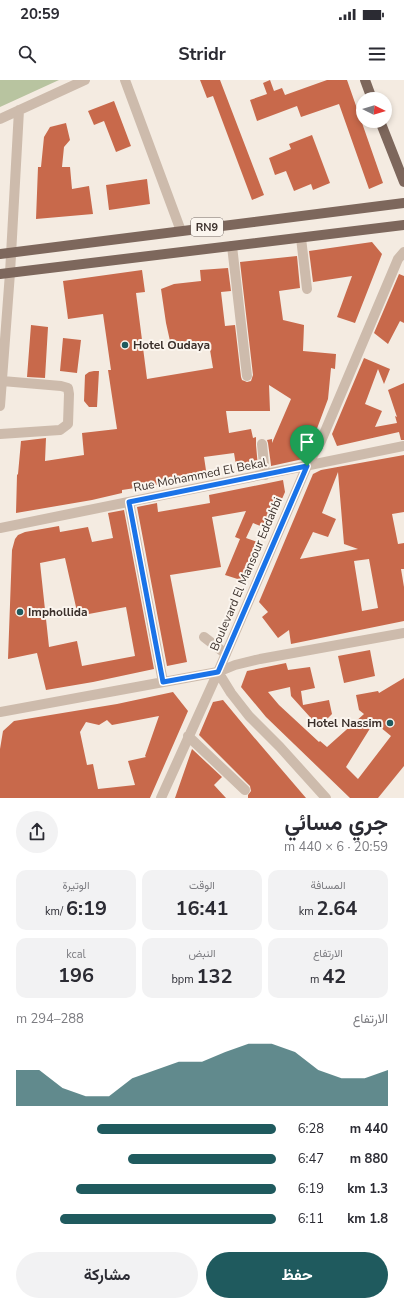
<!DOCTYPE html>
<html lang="ar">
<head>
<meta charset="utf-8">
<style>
	body { margin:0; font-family:"Nunito Sans",Vazirmatn,sans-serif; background:#f2f2f3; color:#2b2b33; direction:rtl; height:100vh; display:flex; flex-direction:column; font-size:15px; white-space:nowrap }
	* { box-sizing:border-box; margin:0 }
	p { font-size:13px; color:#7c7c81 }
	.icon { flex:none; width:22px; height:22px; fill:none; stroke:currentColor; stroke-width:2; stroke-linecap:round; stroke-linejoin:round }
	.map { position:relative; height:718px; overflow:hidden; direction:ltr }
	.panel { display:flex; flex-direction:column; background:#fff; flex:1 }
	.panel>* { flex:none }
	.needle { width:26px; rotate:95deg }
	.tools { position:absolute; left:356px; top:12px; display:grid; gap:8px }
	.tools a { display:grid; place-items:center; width:36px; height:36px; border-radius:50%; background:#fff; box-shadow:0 2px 6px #0003; font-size:20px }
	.pin { position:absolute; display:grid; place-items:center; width:34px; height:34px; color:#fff; margin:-41px -17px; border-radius:50% 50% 50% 0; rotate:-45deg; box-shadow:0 0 4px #0007 }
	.pin .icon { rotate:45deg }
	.round { display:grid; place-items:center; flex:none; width:42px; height:42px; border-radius:21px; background:#f2f2f3 }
	.overview { display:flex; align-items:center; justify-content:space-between; height:68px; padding:0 16px }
	h1 { font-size:22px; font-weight:700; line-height:30px }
	.stats { display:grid; grid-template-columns:repeat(3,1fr); gap:6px; height:68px; padding:4px 16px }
	.stats div { display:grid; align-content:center; border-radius:10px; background:#f2f2f3; text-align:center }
	.stats b { font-size:20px; font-weight:700 }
	.stats small { font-size:11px; font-weight:400 }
	.stats p { font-size:11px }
	.chart { height:112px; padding:8px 16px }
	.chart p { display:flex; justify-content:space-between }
	.chart svg { width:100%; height:72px; margin-top:4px; fill:#1f5a5e; opacity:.7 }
	.action { display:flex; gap:8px; margin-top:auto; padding:8px 16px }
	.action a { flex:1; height:46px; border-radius:24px; background:#1f5a5e; color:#fff; font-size:16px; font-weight:700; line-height:46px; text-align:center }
	.action a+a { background:#f2f2f3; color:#2b2b33 }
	ul { padding:0 16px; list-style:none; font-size:13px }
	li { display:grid; grid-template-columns:64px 48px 1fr; align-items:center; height:30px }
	li i { height:10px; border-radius:5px; background:#1f5a5e }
	.status { display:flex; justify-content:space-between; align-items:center; height:28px; padding:0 20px; background:#fff; direction:ltr }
	.status svg { height:11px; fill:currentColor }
	header { display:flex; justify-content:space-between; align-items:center; height:52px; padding:0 16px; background:#fff; font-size:18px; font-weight:700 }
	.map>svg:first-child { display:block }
	.grass { fill:#b8c4a0 }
	.building { fill:#c8694b; fill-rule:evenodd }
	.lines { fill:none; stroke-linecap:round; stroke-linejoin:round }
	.minor { stroke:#cdbbac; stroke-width:10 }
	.major { stroke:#7d675c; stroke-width:10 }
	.route-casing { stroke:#fff; stroke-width:8 }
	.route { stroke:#1a73e8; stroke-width:5 }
	.poi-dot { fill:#1f5a5e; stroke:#fbf5ee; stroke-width:1.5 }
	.labels { text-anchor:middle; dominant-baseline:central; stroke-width:4; stroke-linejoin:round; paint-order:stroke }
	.shield { fill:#fbf5ee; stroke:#756b66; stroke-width:1 }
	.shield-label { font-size:11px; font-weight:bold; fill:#3b302b }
	.poi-label { font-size:12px; font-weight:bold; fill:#3b302b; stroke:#fbf5ee; text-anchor:start }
	.street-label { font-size:12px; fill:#3b302b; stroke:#fbf5ee }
</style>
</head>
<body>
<div class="status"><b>20:59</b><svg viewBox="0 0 49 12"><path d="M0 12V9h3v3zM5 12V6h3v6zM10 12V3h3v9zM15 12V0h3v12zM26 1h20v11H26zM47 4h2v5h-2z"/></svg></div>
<header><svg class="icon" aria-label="menu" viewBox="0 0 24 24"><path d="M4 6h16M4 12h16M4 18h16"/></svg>Stridr<svg class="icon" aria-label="search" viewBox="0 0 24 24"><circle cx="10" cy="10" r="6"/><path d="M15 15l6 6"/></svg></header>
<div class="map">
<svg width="404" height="718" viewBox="0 0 404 718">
	<rect width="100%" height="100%" fill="#f4ebe1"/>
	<!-- grass -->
	<path class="grass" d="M 0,0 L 59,0 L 0,27 Z"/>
	<!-- building -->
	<path class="building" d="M 200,0 L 220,0 L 264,115 L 252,120 L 213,16 L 207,18 Z
		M 270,0 L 274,11 L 282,8 L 285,15 L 327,0 L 347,0 L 383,103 L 369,109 L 339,24 L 301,37 L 297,26 L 257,41 L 250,20 L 267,14 L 263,3 Z
		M 114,21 L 131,66 L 116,72 L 104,41 L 94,45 L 88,31 Z
		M 66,43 L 70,60 L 64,67 L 62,87 L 70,87 L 72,109 L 89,106 L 93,134 L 36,139 L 38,87 L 41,87 L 44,57 L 50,47 Z
		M 312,55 L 330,103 L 313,110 L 311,104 L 294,111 L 286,91 L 275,95 L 269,78 L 291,69 L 289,64 Z
		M 147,99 L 150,124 L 109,130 L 106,105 Z
		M 372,162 L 382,174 L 355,243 L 337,237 L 352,196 L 313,202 L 309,171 Z
		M 297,176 L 300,208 L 279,211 L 283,240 L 304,245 L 303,271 L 336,274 L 335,289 L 331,288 L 328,319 L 309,370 L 303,379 L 271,386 L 271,385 L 268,363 L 267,360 L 272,359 L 272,363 L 291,319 L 269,305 L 270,331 L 226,331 L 229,353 L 251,349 L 253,358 L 256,357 L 256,365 L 258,387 L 237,391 L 234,373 L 204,377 L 207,397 L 122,410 L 122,413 L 92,420 L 16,433 L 17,395 L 18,394 L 21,361 L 46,358 L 45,381 L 84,375 L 82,353 L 117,349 L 108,290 L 111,290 L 103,234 L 68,239 L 63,201 L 142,190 L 145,212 L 136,213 L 147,299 L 213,288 L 209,264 L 172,270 L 166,243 L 161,209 L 174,204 L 201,201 L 200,190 L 228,188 L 231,211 L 221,212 L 225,246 L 235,245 L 241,297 L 242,300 L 247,302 L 251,301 L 253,295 L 240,182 Z
		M 399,194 L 404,196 L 404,243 L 400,241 L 388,264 L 374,253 Z
		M 31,245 L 48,247 L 45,298 L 27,297 Z
		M 63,258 L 81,260 L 77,293 L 60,291 Z
		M 364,278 L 390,289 L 384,304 L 378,289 L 365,324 L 382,331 L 375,347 L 397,343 L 395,336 L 397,337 L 388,310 L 404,303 L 404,360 L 401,360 L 399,352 L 337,366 L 332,354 Z
		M 94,291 L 99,291 L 97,327 L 89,327 L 84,321 L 85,295 L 89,292 Z
		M 404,375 L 404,432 L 392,434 L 398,464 L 404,463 L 404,489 L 401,489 L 404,507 L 404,541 L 291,564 L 289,550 L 278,558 L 262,537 L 268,532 L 259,522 L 313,394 L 321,390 ZM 338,392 L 344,464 L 358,469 L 300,479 L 313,452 L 328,457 L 336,439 L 322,433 ZM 369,479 L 378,528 L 362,531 L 354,481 Z
		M 283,400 L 285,412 L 270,447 L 264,445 L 263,447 L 253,443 L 246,458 L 263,464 L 247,502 L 225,495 L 240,459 L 235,457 L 246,431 L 212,437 L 221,487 L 170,495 L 187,582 L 167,586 L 137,427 L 157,423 L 158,432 L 210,423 L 209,415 Z
		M 124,430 L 154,589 L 93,602 L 46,610 L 37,573 L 8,579 L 12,470 L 15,459 L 18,455 L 25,452 L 59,446 L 60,452 L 88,447 L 92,462 L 113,458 L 108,433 ZM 65,478 L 78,536 L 126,527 L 135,576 L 82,586 L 77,561 L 49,567 L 40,483 Z
		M 370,570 L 375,596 L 344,603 L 338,576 Z
		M 286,583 L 288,590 L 310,587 L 315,608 L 301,611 L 303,625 L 329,620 L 332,634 L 319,647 L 291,616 L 290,607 L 268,612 L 279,625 L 319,662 L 320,661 L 327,667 L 364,634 L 359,630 L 356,615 L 378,611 L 379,613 L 404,598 L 404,686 L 378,718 L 350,718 L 266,637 L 241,607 L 247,591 ZM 374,642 L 391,656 L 358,699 L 346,687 Z
		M 173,612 L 188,631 L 150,718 L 0,718 L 0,669 L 3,651 L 14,641 L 117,624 ZM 159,636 L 145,676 L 146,677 L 128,681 L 135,705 L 98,709 L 93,684 L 87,685 L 80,652 L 86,642 L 99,645 L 107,640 L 112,645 Z
		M 223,620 L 252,655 L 306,718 L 248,718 L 248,715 L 251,711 L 250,706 L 199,655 L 213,622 Z
		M 192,669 L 222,697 L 214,705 L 226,718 L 175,718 Z"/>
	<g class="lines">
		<!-- minor -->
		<path class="minor" d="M 125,0 L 181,151
			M 0,39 L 85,0
			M 301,158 L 307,209
			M 232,166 L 247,296
			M 0,326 L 10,193 L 19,30
			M 0,354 L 60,350 L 68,344 L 69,314 L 68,308 L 61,306 L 2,301
			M 262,364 L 265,395
			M 129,422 L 163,602
			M 0,448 L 404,366
			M 204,557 L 226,574
			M 218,592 L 231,613 L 249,636 L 280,667 L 326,718
			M 0,632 L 218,592 L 235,585 L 260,579 L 404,553
			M 188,656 L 245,710
			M 161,718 L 218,592 L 307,386 L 321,361 L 398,179 L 404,172"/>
		<!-- major -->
		<path class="major" d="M 365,0 L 372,19
			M 380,41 L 404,102
			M 0,174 L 404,123
			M 0,194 L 404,145"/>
	</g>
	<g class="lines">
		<!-- route casing -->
		<g class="route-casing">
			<path id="route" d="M 307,386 L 218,592 L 163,602 L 129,422 Z"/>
		</g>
		<!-- route -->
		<use href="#route" class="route"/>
	</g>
	<!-- markers -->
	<g class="poi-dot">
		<circle cx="125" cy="265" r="4"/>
		<circle cx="20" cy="532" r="4"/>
		<circle cx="390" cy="643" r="4"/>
	</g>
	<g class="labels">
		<!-- shield labels -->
		<rect class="shield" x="191" y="138" width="32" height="18" rx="3"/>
		<g class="shield-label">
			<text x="207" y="147">RN9</text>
		</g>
		<!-- poi labels -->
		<g class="poi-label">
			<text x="133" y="265">Hotel Oudaya</text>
			<text x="28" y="532">Imphollida</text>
			<text x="382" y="643" text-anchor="end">Hotel Nassim</text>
		</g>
		<!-- street labels -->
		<g class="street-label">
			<text transform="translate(200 395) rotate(-11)">Rue Mohammed El Bekal</text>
			<text transform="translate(246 494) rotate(-67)">Boulevard El Mansour Eddahbi</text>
		</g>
	</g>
</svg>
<div class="tools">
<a><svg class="needle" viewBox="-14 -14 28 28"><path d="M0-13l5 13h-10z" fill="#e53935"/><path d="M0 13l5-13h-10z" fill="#7c7c81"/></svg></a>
</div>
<div class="pin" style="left:307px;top:386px;background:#1e9e55"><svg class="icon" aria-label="arrive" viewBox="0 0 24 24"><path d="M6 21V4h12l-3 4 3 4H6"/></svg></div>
</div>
<section class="panel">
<div class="overview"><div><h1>جري مسائي</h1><p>20:59 · 6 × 440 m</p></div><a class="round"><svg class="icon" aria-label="share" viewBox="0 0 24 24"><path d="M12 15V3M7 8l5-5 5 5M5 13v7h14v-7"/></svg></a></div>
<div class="stats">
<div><p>المسافة</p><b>2.64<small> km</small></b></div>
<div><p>الوقت</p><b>16:41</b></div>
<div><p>الوتيرة</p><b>6:19<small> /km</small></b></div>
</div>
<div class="stats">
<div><p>الارتفاع</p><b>42<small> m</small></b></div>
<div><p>النبض</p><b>132<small> bpm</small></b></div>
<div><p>kcal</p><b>196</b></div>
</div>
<div class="chart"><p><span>الارتفاع</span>288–294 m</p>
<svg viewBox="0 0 160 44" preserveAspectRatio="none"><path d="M0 44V22L10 22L20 33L30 38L40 38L50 27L60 22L70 17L80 17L90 11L100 6L110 6L120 11L130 22L140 27L150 27L160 22V44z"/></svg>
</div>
<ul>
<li><b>440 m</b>6:28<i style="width:69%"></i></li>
<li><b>880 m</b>6:47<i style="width:57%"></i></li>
<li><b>1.3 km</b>6:19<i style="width:77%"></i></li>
<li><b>1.8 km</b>6:11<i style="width:83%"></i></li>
</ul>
<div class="action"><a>حفظ</a><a>مشاركة</a></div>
</section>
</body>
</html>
